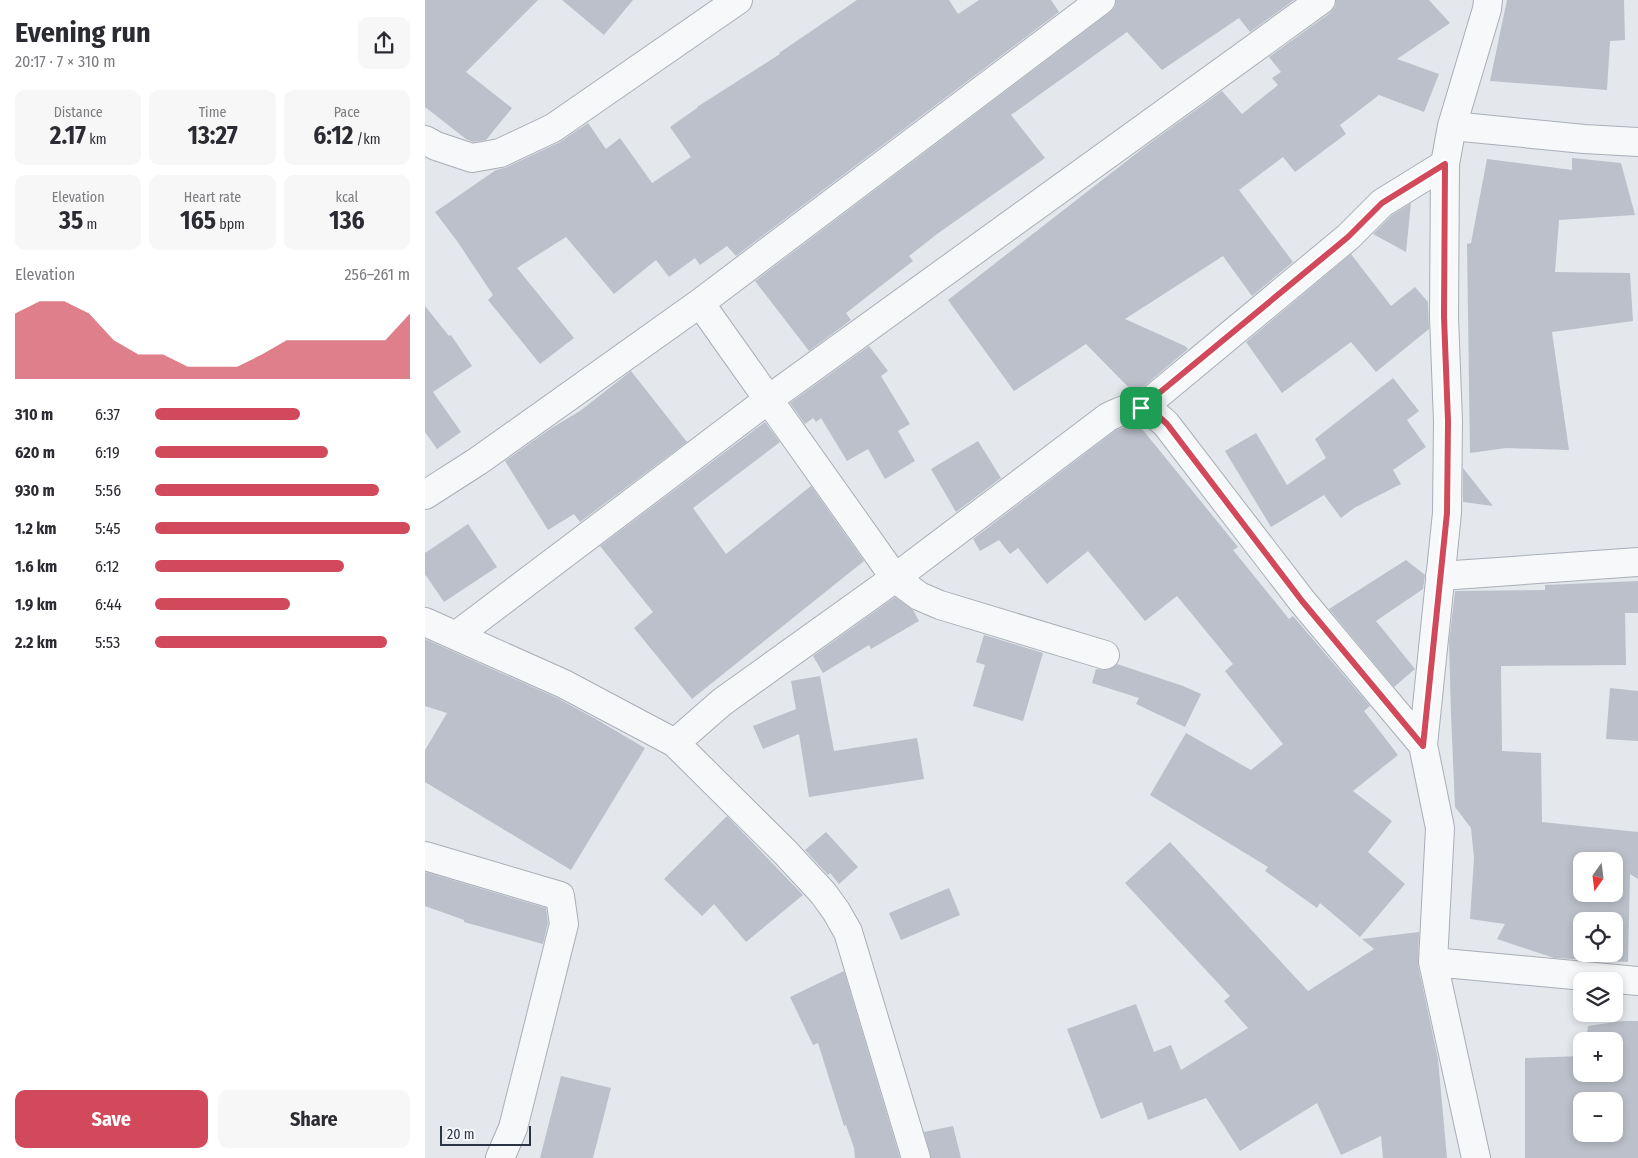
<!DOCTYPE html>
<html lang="en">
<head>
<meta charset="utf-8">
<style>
	body { margin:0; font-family:"Fira Sans Condensed",sans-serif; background:#f7f7f7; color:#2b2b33; height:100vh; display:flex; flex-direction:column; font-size:19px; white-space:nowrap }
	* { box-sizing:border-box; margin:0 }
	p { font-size:16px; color:#7c7c81 }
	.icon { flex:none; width:28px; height:28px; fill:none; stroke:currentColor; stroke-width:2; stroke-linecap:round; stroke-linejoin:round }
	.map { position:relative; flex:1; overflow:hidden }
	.drawer { display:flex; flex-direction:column; background:#fff; width:425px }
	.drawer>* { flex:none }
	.needle { width:32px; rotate:194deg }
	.buttons { position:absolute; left:1148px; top:852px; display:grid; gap:10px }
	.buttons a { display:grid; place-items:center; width:50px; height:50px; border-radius:10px; background:#fff; box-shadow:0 2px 8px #0003; font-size:25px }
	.scale { position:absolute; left:15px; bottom:12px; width:91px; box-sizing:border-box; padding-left:5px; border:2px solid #2b3445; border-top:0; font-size:14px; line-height:18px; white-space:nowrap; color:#2b3445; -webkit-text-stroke:4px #f4f6f9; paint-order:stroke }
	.pin { position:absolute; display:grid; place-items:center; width:42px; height:42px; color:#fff; margin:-21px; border-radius:10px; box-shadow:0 2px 8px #0006 }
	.round { display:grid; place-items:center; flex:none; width:52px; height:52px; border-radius:10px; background:#f7f7f7 }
	.overview { display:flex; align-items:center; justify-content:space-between; height:85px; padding:0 15px }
	h1 { font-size:28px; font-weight:700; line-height:38px }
	.metrics { display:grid; grid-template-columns:repeat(3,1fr); gap:8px; height:85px; padding:5px 15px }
	.metrics div { display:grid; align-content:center; border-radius:10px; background:#f7f7f7; text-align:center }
	.metrics b { font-size:25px; font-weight:700 }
	.metrics small { font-size:14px; font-weight:400 }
	.metrics p { font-size:14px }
	.chart { height:140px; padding:10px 15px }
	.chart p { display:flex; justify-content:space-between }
	.chart svg { width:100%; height:90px; margin-top:5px; fill:#d1495b; opacity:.7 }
	.button { display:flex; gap:10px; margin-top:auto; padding:10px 15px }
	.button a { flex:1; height:58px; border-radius:10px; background:#d1495b; color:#fff; font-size:20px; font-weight:700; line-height:58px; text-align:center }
	.button a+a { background:#f7f7f7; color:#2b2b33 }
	ul { padding:0 15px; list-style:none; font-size:16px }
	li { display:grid; grid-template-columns:80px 60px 1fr; align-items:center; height:38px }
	li i { height:12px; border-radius:6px; background:#d1495b }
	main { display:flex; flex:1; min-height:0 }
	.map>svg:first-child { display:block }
	.building { fill:#bbc0ca; fill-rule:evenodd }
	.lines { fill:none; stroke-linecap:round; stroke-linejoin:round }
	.street-casing { stroke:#a9aeb7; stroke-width:30 }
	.street { stroke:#f7f8fa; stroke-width:28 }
	.route-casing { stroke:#fff; stroke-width:10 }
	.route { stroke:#d1495b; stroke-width:6 }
</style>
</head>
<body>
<main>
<section class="drawer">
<div class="overview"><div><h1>Evening run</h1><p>20:17 · 7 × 310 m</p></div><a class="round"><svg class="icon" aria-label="share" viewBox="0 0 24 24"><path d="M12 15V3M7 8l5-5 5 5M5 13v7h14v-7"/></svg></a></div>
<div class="metrics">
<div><p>Distance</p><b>2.17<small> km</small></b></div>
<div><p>Time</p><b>13:27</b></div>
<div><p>Pace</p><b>6:12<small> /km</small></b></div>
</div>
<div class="metrics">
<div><p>Elevation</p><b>35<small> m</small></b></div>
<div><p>Heart rate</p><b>165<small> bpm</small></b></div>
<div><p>kcal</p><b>136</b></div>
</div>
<div class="chart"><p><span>Elevation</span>256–261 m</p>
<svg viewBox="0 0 160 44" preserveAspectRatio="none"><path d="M0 44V12L10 6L20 6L30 12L40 25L50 32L60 32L70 38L80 38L90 38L100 32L110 25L120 25L130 25L140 25L150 25L160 12V44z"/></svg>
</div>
<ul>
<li><b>310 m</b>6:37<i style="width:57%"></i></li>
<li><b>620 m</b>6:19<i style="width:68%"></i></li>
<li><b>930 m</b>5:56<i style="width:88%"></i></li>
<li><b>1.2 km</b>5:45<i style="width:100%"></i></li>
<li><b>1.6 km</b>6:12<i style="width:74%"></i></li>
<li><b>1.9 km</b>6:44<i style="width:53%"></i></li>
<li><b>2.2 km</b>5:53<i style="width:91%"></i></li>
</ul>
<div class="button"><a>Save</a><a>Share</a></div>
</section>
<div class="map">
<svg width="1213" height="1158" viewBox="0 0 1213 1158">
	<rect width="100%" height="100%" fill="#e4e7ec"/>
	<!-- building -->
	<path class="building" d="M 0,0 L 113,0 L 41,72 L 87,108 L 61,140 L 48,142 L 41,139 L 0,107 Z
		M 137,0 L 208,0 L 179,35 Z
		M 432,0 L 524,0 L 533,14 L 554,0 L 626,0 L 634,12 L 311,256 L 302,246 L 275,265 L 270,258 L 244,277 L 231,260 L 189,294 L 141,237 L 92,268 L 149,338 L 115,364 L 63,300 L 68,295 L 32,241 L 10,212 L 71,170 L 82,167 L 135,142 L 163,123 L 181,149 L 195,138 L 227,183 L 266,157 L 245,127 L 272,108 L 272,107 L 355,54 L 354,53 Z
		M 691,0 L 869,0 L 825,32 L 814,18 L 737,70 L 702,32 L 586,115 L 620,158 L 512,234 L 484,256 L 488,261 L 421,313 L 426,320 L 384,351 L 330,281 L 685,12 L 690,7 Z
		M 911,0 L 1004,0 L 1025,23 L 972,59 L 1014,74 L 999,112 L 954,95 L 915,125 L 921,134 L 870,172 L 858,157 L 814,190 L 868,262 L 827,296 L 798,256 L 700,319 L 760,346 L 763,349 L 712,392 L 708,392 L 661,344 L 589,391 L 523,300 L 721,146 L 797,91 L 817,114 L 853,85 L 847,78 L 856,72 L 844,57 L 905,13 L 910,7 Z
		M 1082,0 L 1199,0 L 1200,40 L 1185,41 L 1182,90 L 1065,81 Z
		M 1147,158 L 1196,163 L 1210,215 L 1134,220 L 1130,272 L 1205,273 L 1208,321 L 1127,332 L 1144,450 L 1081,448 L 1045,453 L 1042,244 L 1046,243 L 1062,159 L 1147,170 Z
		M 986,203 L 981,252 L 948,234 L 967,215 Z
		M 926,254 L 966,306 L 990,287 L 1003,302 L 1004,329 L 951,372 L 926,342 L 857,393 L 821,342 Z
		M 0,306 L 24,336 L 26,335 L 47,366 L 8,392 L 36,432 L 12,449 L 0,432 Z
		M 444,346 L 463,371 L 456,376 L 485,424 L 473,431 L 490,461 L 460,479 L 443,449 L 422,461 L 396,418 L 391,422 L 388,418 L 380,424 L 365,403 Z
		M 206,371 L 262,442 L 155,522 L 149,514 L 123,530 L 80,461 L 125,429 L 155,411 Z
		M 968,378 L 994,411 L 982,420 L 1001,447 L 968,470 L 976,484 L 929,508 L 916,518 L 899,495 L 846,527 L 800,451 L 831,433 L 862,485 L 901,458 L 890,439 Z
		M 340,422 L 355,442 L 268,508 L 301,554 L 386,486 L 439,561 L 267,699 L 209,628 L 228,612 L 175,546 Z
		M 710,424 L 713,424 L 813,547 L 808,550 L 864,619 L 868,616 L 945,706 L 939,711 L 973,755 L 928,791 L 967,821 L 943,852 L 980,884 L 935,937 L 895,903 L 892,908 L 840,871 L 843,867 L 725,795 L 761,733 L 826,770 L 858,744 L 800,671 L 808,664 L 752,596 L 720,621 L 663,551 L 622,584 L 593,548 L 585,554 L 574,540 L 555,551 L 548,539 L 691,430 Z
		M 553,441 L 576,478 L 531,512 L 506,469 Z
		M 1038,468 L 1068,506 L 1038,502 Z
		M 43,524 L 72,567 L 19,602 L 0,574 L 0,553 Z
		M 981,560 L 1000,575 L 998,589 L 951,621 L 990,669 L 969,687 L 904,609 Z
		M 1213,581 L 1213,613 L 1200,613 L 1201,665 L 1076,666 L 1077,751 L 1116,753 L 1117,822 L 1213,832 L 1213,879 L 1205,874 L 1203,962 L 1129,958 L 1072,939 L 1080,924 L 1045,919 L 1049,858 L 1046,828 L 1030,807 L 1026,714 L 1024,642 L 1030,591 L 1120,590 L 1120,585 ZM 1156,861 L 1189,861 L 1189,894 L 1156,894 ZM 1156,921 L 1189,921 L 1189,954 L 1156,954 Z
		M 470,597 L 488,610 L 494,621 L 446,649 L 444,645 L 398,673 L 388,656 Z
		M 559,635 L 618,653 L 598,721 L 548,706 L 560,665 L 551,662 Z
		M 0,639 L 132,698 L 169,718 L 220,748 L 146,870 L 0,782 L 0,750 L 22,713 L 0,706 Z
		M 692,664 L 758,686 L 776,694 L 760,727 L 711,704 L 714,698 L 667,683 L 671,669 L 683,670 Z
		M 395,676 L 409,751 L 492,738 L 499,779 L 384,797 L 374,734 L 338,749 L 328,726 L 371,709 L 366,681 Z
		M 1185,688 L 1213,691 L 1213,741 L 1181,739 Z
		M 302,816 L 378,895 L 321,942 L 289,904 L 277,916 L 239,879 Z
		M 401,832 L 433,867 L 414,884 L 405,873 L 403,875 L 380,850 Z
		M 745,842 L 883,991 L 949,949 L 937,939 L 994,932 L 993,965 L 1013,1059 L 1022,1158 L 958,1158 L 956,1136 L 916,1155 L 892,1103 L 815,1151 L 781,1098 L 723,1120 L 717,1102 L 676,1119 L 642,1029 L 711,1004 L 729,1052 L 746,1045 L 756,1070 L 823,1028 L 799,1001 L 805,996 L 700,883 Z
		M 0,872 L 121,908 L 123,923 L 118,944 L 39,922 L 39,920 L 0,906 Z
		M 524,888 L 535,915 L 476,940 L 464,913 Z
		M 419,971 L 475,1158 L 430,1158 L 429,1148 L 421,1125 L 419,1126 L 393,1043 L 388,1045 L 365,997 Z
		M 1197,1021 L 1213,1021 L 1213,1158 L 1100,1158 L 1100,1058 L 1156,1056 L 1156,1074 L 1189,1074 L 1189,1041 L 1161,1041 L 1163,1026 ZM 1156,1101 L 1189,1101 L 1189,1134 L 1156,1134 Z
		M 136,1076 L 186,1088 L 168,1158 L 115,1158 Z
		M 528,1126 L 536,1158 L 506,1158 L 499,1132 Z"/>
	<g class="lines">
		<!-- street casing -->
		<g class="street-casing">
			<path id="street" d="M 1027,126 L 1159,139 L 1213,142
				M 0,140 L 11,146 L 47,158 L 75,153 L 128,128 L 313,0
				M 275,303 L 470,578 L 494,596 L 515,605 L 680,655
				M 717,408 L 923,237 L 957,203 L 1020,164
				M 0,495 L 53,461 L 275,303 L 676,0
				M 1015,576 L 1213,562
				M 0,622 L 139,684 L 250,743 L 360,852 L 398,893 L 411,911 L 423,932 L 491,1158
				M 32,635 L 344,399 L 896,0
				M 250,743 L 297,702 L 470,578 L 683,417 C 710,404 719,403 741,424 L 877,601 L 998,745 L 1015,828 L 1008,962 L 1213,981
				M 998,745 L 1022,513 L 1023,421 L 1019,317 L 1020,164 L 1027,126 L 1062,9 L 1063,0
				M 0,856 L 135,896 L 139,924 L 88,1128 L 75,1158
				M 1008,962 L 1051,1158"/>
		</g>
		<!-- street -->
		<use href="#street" class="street"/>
	</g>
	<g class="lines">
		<!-- route casing -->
		<g class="route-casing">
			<path id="route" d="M 1020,164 L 1019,317 L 1023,421 L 1022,513 L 998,746 L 877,601 L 742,424 L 730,413 L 716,408 L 923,237 L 957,203 Z"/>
		</g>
		<!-- route -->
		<use href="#route" class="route"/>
	</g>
</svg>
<div class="buttons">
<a><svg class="needle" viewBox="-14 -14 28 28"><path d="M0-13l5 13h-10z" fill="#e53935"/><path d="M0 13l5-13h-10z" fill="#7c7c81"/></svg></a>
<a><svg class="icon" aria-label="locate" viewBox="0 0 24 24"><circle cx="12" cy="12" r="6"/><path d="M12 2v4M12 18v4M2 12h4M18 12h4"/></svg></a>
<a><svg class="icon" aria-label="layers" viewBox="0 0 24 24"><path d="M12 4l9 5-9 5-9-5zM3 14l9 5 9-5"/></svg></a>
<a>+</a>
<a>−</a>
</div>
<div class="scale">20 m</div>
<div class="pin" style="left:716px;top:408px;background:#1e9e55"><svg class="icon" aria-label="arrive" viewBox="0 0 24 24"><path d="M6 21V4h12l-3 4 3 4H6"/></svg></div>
</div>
</main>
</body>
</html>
